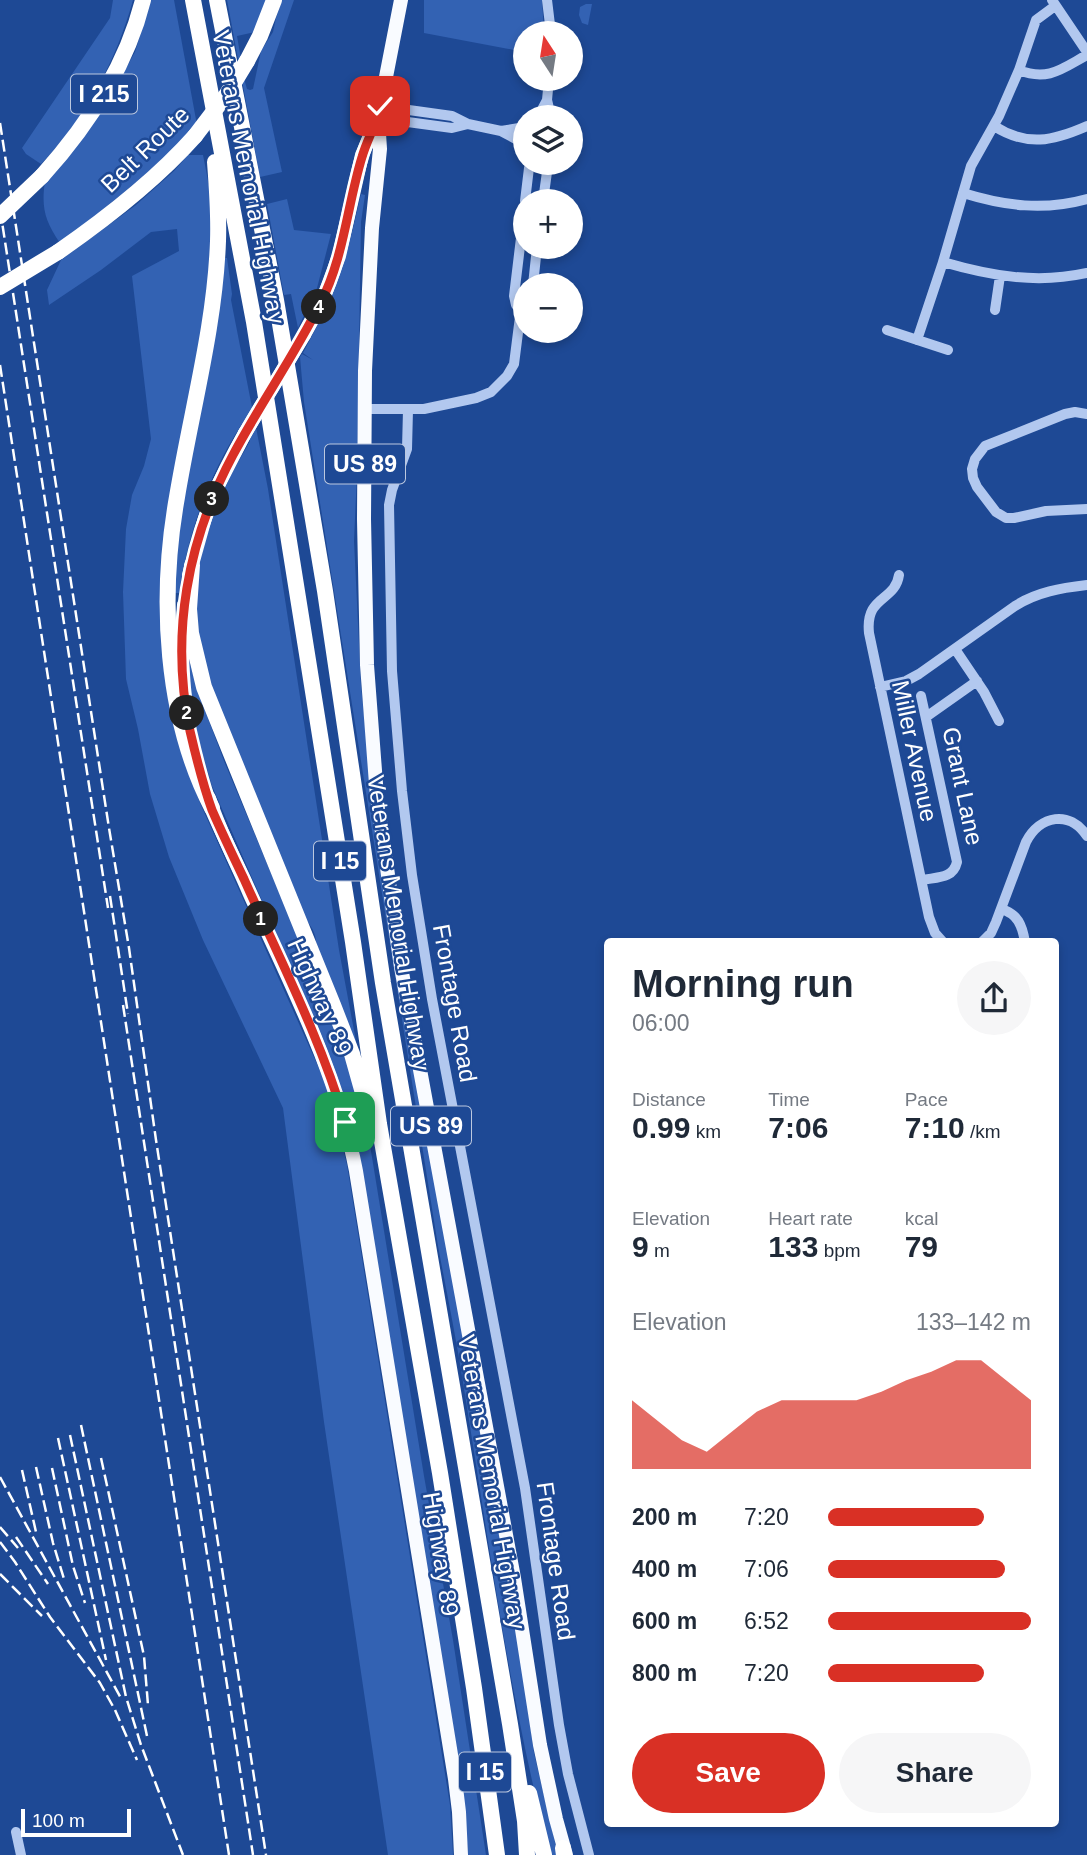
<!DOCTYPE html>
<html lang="en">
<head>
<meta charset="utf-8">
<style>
	body { margin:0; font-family:Helvetica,sans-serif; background:#f6f6f7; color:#1f2937; height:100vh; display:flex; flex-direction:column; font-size:26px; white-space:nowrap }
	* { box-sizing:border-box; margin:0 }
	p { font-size:23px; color:#747a83 }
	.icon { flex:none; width:38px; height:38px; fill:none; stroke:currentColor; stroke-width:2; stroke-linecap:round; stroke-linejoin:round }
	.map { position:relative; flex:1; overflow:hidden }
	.drawer { position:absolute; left:604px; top:938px; width:455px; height:889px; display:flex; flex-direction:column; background:#fff; border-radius:7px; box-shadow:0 4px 10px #0003 }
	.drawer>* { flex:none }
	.needle { width:46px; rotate:348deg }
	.tools { position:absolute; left:513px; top:21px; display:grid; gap:14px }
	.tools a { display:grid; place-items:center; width:70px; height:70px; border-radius:50%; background:#fff; box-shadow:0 4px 10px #0003; font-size:35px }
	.scale { position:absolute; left:21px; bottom:18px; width:110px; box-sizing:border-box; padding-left:7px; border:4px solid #fff; border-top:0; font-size:19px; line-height:24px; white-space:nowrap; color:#fff; -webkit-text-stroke:5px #1e4995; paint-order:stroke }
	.pin { position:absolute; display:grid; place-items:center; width:60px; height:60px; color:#fff; margin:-30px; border-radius:14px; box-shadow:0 4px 10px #0006 }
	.km { position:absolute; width:35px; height:35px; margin:-18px; border-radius:50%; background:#222; color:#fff; font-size:19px; line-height:35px; text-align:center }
	.round { display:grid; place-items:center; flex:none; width:74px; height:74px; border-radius:37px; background:#f6f6f7 }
	.headline { display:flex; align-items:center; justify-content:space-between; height:119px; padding:0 28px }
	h1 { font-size:38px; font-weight:700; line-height:52px }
	.stats { display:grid; grid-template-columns:repeat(3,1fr); gap:10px; height:119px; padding:7px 28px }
	.stats div { display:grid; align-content:center }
	.stats b { font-size:30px; font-weight:700 }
	.stats small { font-size:19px; font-weight:400 }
	.stats p { font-size:19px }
	.chart { height:196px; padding:14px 28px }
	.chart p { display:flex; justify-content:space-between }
	.chart svg { width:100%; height:126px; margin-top:7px; fill:#d93025; opacity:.7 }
	.action { display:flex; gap:14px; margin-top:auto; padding:14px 28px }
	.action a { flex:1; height:80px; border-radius:42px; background:#d93025; color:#fff; font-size:28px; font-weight:700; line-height:80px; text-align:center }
	.action a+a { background:#f6f6f7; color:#1f2937 }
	ul { padding:0 28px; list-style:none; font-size:23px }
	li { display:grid; grid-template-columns:112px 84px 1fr; align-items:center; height:52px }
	li i { height:18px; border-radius:9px; background:#d93025 }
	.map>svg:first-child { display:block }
	.green { fill:#3362b3 }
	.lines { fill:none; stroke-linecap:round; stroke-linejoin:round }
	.minor { stroke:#b2c8ef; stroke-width:10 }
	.major { stroke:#f9fbff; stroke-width:14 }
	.highway { stroke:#fff; stroke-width:16 }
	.rail { stroke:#fff; stroke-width:2.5; stroke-dasharray:12 5; stroke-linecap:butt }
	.major-bridge { stroke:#f9fbff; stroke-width:14 }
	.highway-bridge { stroke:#fff; stroke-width:16 }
	.route-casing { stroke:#fff; stroke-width:14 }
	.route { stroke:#d93025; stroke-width:9 }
	.labels { text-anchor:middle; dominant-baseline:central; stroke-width:5; stroke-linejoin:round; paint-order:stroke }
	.shield { fill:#1e4995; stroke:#bcc8df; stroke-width:2 }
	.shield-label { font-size:23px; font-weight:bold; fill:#fff }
	.street-label { font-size:24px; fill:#fff; stroke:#1e4995 }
</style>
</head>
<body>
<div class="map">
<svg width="1087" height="1855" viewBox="0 0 1087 1855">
	<rect width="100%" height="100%" fill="#1e4995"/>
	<!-- green -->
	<path class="green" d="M 113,0 L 133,0 C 116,61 86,118 41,164 L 26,154 L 22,148 L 110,18 Z
		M 151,0 L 174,0 L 197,125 C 155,169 108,206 60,243 C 45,221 41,208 45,181 L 116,86 L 135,52 Z
		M 227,0 L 267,0 L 255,32 L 237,36 L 245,82 L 247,89 L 250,90 L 253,89 L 261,51 L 273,32 L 276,18 L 282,0 L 294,0 L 264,88 L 282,172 L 260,177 Z
		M 424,0 L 542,0 L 544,33 L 525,33 L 525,52 L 424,33 Z
		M 586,4 L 592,4 L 588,25 L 582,23 L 579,15 L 580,7 Z
		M 188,155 L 203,155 L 213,206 L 209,277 L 204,323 L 168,516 L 187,767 L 200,803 L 326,1084 L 336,1117 L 347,1165 L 450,1805 L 453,1855 L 388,1855 L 324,1422 L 283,1108 L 203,940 L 169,857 L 150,794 L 138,729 L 126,679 L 123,592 L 126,529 L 132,495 L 144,466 L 151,439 L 132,276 L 179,251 L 177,229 L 151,232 L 101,270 L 49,305 L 47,290 L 61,260 L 136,205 L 174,171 Z
		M 361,194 L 365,195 L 361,222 L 357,473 L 354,541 L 361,686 L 379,863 L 424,1120 L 505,1542 L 534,1753 L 558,1855 L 550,1855 C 509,1698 488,1536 462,1376 C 455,1332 446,1289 438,1246 L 304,402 L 300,357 L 302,354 L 313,360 L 303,353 C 315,330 327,308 336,284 C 347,255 354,225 361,194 Z
		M 287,199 L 294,230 L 331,234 L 317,288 L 298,328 L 291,294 L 284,295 L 267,204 Z
		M 223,258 L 227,258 L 232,294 L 231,300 L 268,489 L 339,950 L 358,1052 L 316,946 C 317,934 311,926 304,917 L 201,662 L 195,598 L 200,559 L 216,506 L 231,475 L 250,441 L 242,424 C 209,474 188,533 179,593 L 174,593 L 176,546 Z
		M 186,651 L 200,697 L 224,761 L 302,947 L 309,968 L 328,1009 L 361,1101 L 370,1145 L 424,1476 L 453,1640 L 486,1855 L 468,1855 L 463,1788 L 358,1146 L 344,1095 L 314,1020 L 212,786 L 194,724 Z"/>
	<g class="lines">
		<!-- minor -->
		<path class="minor" d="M 547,0 L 551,33
			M 1052,0 L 1087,52
			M 1019,70 C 1048,82 1063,68 1087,55
			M 549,79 L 547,100 L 551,117
			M 380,106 L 452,116 L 468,124 L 501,131 L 525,144
			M 538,117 L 547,100
			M 378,118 L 452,128 L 468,124
			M 994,126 C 1027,147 1053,141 1087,126
			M 501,131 L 525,127
			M 963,193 C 1005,206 1044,211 1087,199
			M 525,201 L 529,168 L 532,163
			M 543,201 L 547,172 L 546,163
			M 943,262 C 991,276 1037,284 1087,273
			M 533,285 L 537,247
			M 995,310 L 1000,276
			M 887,330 L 948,350
			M 917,340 L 943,262 L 971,166 L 999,116 L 1019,70 L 1036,20 L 1055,6
			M 365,409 L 424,409 L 476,398 L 491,392 L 507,376 L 514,364 L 521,309 L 516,305 L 514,296 L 525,205
			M 408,410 L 407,449 L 392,490 L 389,505 L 392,671 L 402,791 L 412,875 L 432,999 L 525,1488 L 559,1725 L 568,1774 L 589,1855
			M 1087,414 L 1075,412 L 1065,414 L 985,446 L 975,459 L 972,469 L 973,478 L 977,487 L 996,512 L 1006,518 L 1014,518 L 1046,511 L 1087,509
			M 899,575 C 895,602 865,595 869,633 L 929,917 L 935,933 L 943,942
			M 955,649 L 984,692 L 999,721
			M 880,687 L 906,681 L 919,674 L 1015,606 C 1037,592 1061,588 1087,585
			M 921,696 L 957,862 C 953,879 937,877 922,880
			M 926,717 L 977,681
			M 1001,909 C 1018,914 1022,925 1025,942
			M 982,942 L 991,933 L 996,922 L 1026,842 C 1040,815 1070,810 1087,836
			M 16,1832 L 21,1855"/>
		<!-- major -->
		<path class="major" d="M 378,118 L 380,149 L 372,228 L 365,371 L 364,519 L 367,665 L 377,797 L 401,967 L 514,1578 L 540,1745 L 556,1819 L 566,1855
			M 304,335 L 322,302 L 339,256 L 362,155 L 378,118 L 401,0
			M 189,575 L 205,518 L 214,493 L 245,433
			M 184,605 C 180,646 182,685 189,725
			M 209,798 C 219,830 236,861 249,892 C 290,983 337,1072 356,1171 L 455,1779 L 459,1812 L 461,1855"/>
		<!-- highway -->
		<path class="highway" d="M 193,0 L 254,322 L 353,942 L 379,1124 L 440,1473 L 474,1688 L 497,1855
			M 217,0 L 276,300 L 325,591 L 383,983 L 510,1724 L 525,1821 L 527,1855
			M 247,61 L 260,36 L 274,0
			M 42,176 C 88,125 126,68 143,0
			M 58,252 C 107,218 155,181 195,136
			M 192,565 L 189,609 L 191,633 L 204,687 L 333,1005 L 352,1054 L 370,1118
			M 212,808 C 165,717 159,598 177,497 C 191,412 215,327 218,241 C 219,214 217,188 215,162
			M 529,1793 L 544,1855
			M 563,1848 L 564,1855"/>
		<!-- rail -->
		<path class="rail" d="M 0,123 L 109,828 L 129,948 L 156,1140 L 266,1855
			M 0,209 L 108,908
			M 0,365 L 229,1855
			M 110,896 L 128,1014
			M 123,1005 L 253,1855
			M 81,1425 L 147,1736
			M 70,1435 L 126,1697 L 141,1745 L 183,1855
			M 58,1438 L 106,1660
			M 101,1458 L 144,1656 L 148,1705
			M 36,1467 L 53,1543 L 65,1582
			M 52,1468 L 73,1566 L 85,1603
			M 22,1470 L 36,1532
			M 0,1477 L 122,1700
			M 0,1527 L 18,1548
			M 16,1537 L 48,1584
			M 0,1542 L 15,1562 L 50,1617 L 100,1683 L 115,1710 L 137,1760
			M 0,1574 L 42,1616"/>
		<!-- major-bridge -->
		<path class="major-bridge" d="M 245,433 L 304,335"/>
		<!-- highway-bridge -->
		<path class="highway-bridge" d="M 195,136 L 227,94 L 247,61
			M 0,216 L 42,176
			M 0,287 L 58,252"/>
	</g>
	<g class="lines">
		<!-- route casing -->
		<g class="route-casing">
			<path id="route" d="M 345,1122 C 321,1039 279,958 244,879 C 233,856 222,833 212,810 C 203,785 196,757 190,731 C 170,635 187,541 233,455 C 260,404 294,356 320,304 C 344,258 347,206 362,157 C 367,139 377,124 380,106"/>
		</g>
		<!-- route -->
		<use href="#route" class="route"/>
	</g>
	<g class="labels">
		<!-- shield labels -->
		<g class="shield">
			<rect x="71" y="74.5" width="66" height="39" rx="5"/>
			<rect x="325" y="444.5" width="80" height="39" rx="5"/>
			<rect x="314" y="841.5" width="52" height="39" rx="5"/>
			<rect x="391" y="1106.5" width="80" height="39" rx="5"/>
			<rect x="459" y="1752.5" width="52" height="39" rx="5"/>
		</g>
		<g class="shield-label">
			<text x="104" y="94">I 215</text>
			<text x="365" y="464">US 89</text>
			<text x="340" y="861">I 15</text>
			<text x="431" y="1126">US 89</text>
			<text x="485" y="1772">I 15</text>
		</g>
		<!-- street labels -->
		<g class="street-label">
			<text transform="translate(145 149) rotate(-44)">Belt Route</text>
			<text transform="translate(249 177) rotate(79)">Veterans Memorial Highway</text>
			<text transform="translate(915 751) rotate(78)">Miller Avenue</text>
			<text transform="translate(963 786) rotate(78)">Grant Lane</text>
			<text transform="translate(399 923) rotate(81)">Veterans Memorial Highway</text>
			<text transform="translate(320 997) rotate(66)">Highway 89</text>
			<text transform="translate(455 1003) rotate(80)">Frontage Road</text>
			<text transform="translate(492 1482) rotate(80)">Veterans Memorial Highway</text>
			<text transform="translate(441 1554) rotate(81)">Highway 89</text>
			<text transform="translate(556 1561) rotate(82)">Frontage Road</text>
		</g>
	</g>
</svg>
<div class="tools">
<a><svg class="needle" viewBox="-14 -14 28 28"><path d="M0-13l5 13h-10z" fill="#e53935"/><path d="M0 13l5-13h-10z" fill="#747a83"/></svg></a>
<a><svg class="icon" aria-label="layers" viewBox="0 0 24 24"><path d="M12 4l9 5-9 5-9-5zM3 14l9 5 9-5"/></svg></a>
<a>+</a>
<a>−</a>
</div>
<div class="scale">100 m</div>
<div class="pin" style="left:345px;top:1122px;background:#1e9e55"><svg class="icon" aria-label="arrive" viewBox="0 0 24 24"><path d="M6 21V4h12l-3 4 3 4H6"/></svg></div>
<div class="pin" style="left:380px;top:106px;background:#d93025"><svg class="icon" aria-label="check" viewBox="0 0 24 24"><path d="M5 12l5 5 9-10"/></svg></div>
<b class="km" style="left:261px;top:919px">1</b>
<b class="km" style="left:187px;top:713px">2</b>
<b class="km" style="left:212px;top:499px">3</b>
<b class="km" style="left:319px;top:307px">4</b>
<section class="drawer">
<div class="headline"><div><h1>Morning run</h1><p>06:00</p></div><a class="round"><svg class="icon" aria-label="share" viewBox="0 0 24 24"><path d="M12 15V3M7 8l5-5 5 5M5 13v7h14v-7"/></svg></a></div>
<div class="stats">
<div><p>Distance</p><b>0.99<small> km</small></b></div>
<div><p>Time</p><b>7:06</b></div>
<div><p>Pace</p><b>7:10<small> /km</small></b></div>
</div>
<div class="stats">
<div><p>Elevation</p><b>9<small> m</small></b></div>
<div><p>Heart rate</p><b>133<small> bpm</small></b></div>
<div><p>kcal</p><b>79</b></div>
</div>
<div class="chart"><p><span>Elevation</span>133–142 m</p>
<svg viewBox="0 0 160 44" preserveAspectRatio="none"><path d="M0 44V20L10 27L20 34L30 38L40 31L50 24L60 20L70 20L80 20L90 20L100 17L110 13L120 10L130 6L140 6L150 13L160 20V44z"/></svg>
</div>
<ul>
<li><b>200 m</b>7:20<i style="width:77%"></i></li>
<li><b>400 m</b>7:06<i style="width:87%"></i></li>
<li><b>600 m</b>6:52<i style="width:100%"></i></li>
<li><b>800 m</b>7:20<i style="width:77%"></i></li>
</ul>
<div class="action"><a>Save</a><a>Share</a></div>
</section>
</div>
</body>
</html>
